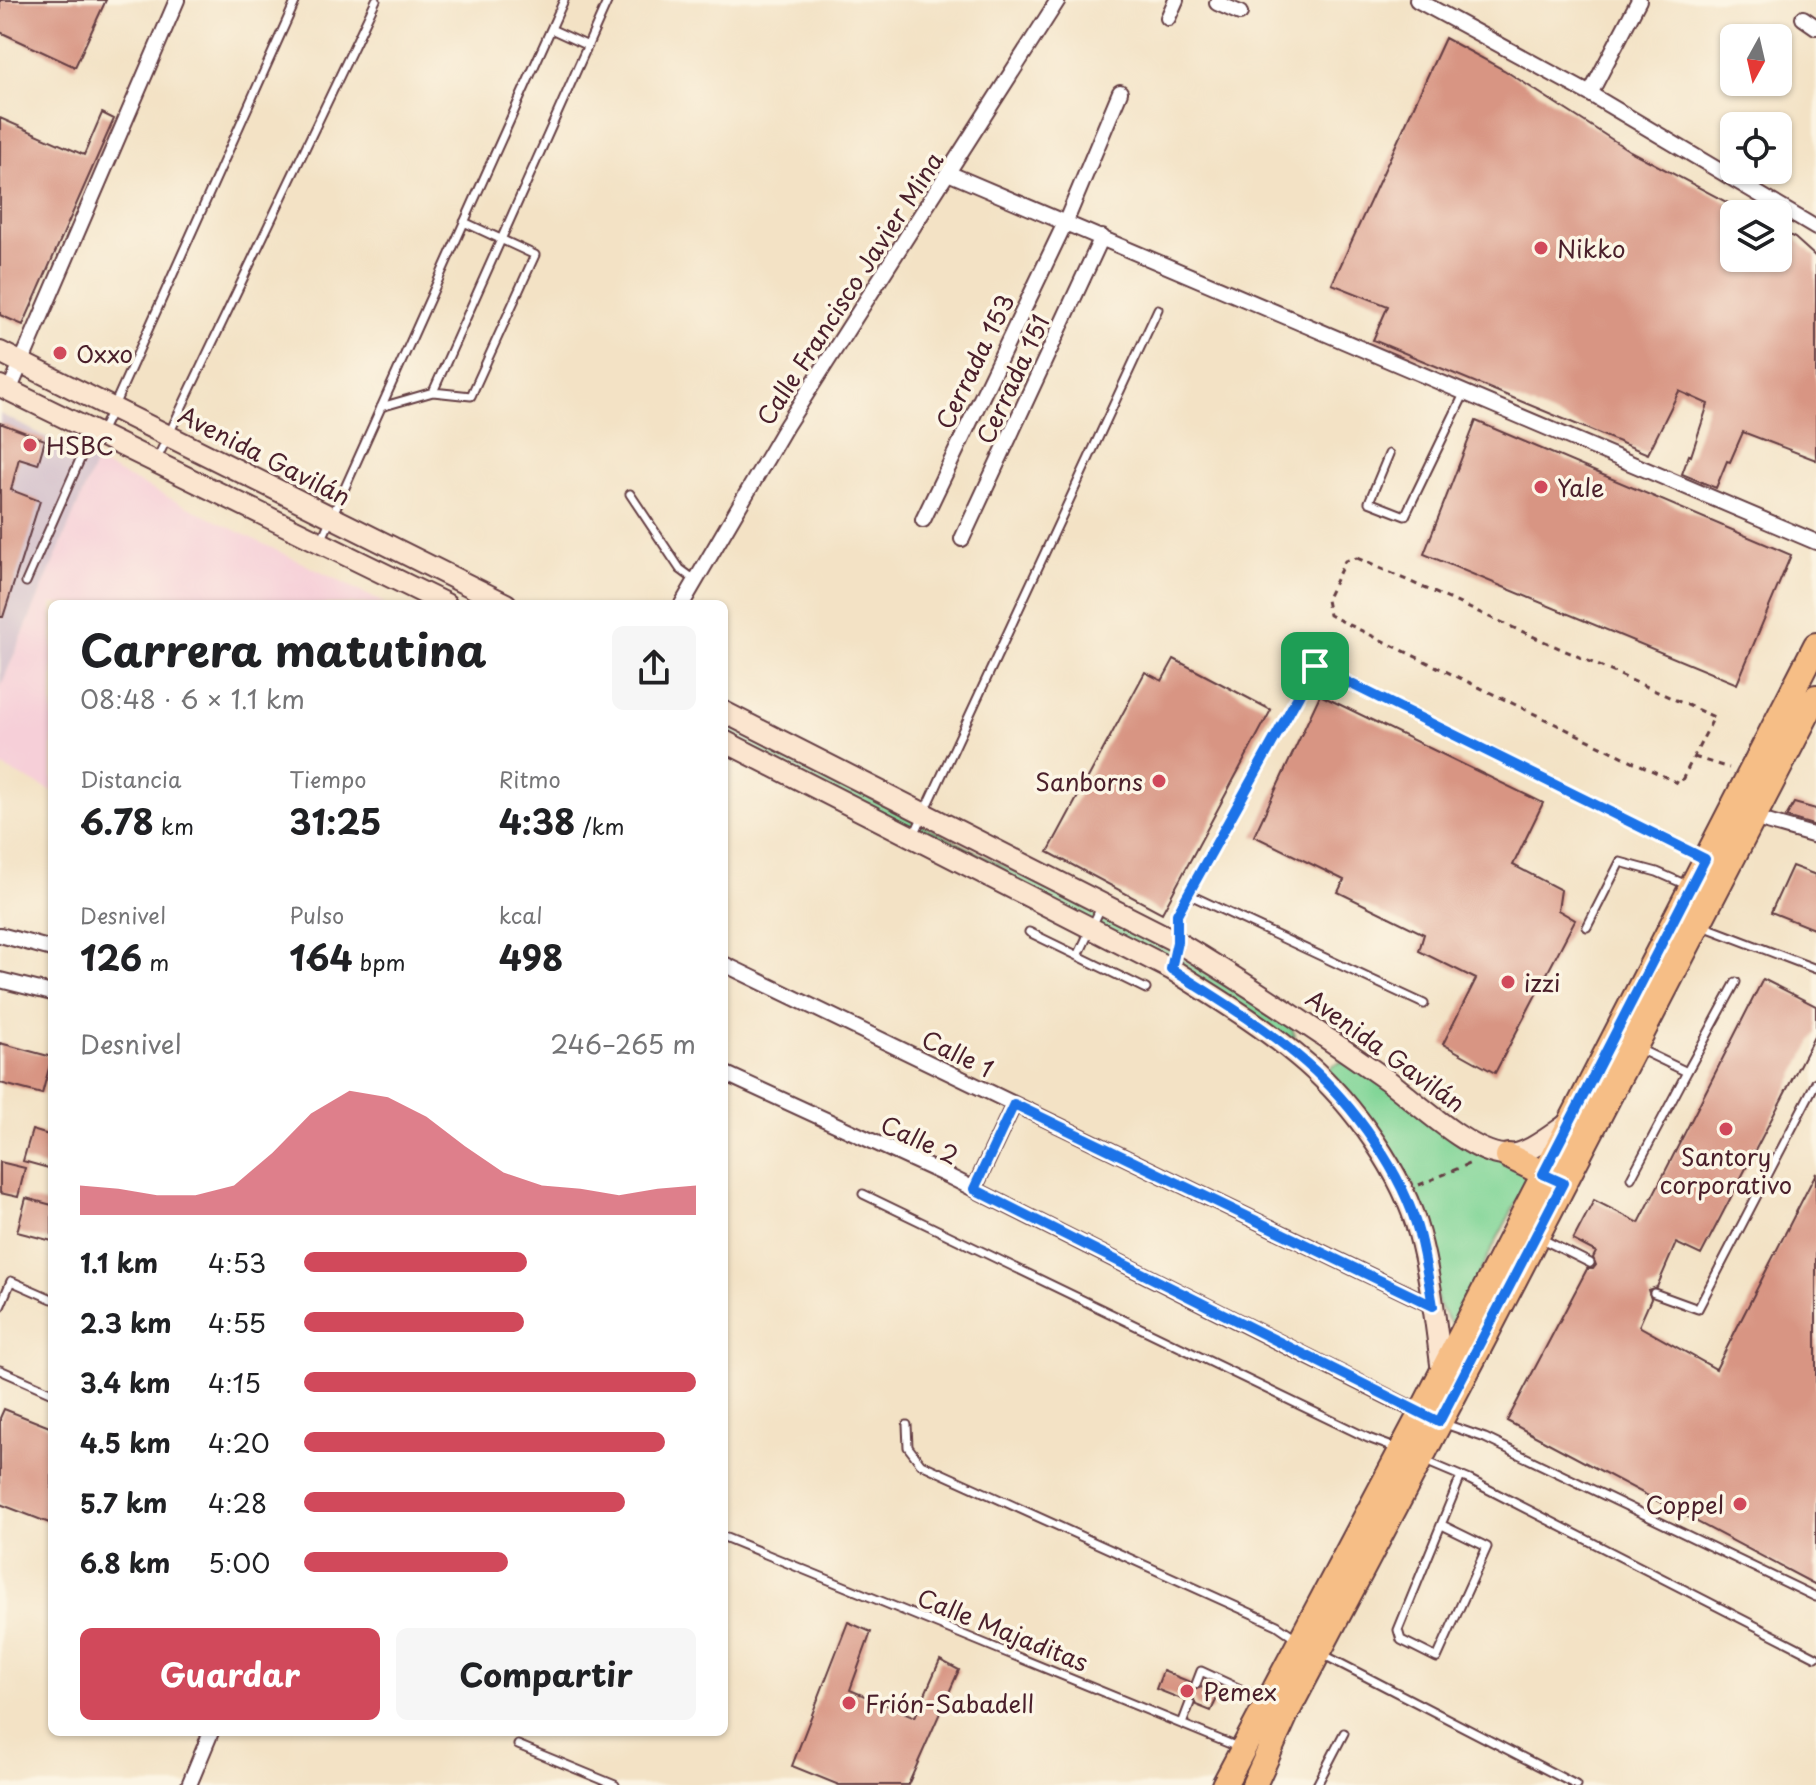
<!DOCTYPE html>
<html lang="es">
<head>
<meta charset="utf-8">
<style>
	body { margin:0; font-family:"Playpen Sans",sans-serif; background:#f6f6f6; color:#202124; height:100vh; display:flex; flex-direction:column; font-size:30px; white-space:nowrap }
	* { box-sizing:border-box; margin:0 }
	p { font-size:26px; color:#757577 }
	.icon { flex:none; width:44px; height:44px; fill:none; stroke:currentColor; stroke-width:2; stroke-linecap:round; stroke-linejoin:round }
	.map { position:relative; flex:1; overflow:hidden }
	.side { position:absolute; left:48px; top:600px; width:680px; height:1136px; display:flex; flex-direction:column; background:#fff; border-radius:12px; box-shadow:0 2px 6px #0004 }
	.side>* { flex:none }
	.needle { width:52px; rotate:188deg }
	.fabs { position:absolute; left:1720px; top:24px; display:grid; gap:16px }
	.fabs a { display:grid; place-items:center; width:72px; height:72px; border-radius:12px; background:#fff; box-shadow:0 2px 6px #0004; font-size:40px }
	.pin { position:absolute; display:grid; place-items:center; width:68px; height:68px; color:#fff; margin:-34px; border-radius:16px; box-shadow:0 4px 12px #0006 }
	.round { display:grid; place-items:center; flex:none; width:84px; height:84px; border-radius:12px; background:#f6f6f6 }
	.headline { display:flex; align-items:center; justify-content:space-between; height:136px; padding:0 32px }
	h1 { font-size:44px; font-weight:700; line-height:60px }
	.stats { display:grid; grid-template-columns:repeat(3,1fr); gap:12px; height:136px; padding:8px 32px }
	.stats div { display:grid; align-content:center }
	.stats b { font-size:34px; font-weight:700 }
	.stats small { font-size:22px; font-weight:400 }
	.stats p { font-size:22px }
	.chart { height:224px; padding:16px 32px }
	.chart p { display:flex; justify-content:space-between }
	.chart svg { width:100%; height:144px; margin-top:8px; fill:#d1495b; opacity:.7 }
	.primary-button { display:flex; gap:16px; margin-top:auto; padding:16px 32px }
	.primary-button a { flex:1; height:92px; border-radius:12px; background:#d1495b; color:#fff; font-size:32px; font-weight:700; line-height:92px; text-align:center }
	.primary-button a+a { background:#f6f6f6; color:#202124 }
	ul { padding:0 32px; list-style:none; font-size:26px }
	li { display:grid; grid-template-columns:128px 96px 1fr; align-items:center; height:60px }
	li i { height:20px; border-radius:10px; background:#d1495b }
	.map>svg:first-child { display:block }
	.built { fill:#f6cfd8 }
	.industrial { fill:#d1bdca }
	.green { fill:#81d597; stroke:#667a61; stroke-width:2 }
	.building { fill:#d89583 }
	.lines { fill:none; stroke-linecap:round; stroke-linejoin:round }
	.lane-casing { stroke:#633c42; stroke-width:11 }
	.street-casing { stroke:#633c42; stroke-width:18 }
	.secondary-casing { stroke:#633c42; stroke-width:24 }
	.primary-casing { stroke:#633c42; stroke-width:28 }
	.path { stroke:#633c42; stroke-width:3; stroke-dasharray:6 6; stroke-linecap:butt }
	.lane { stroke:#fff; stroke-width:7 }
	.street { stroke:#fff; stroke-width:14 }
	.secondary { stroke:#fbe5cf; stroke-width:20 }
	.primary { stroke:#f6be86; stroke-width:24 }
	.route-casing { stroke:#fff; stroke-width:16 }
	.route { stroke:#1a73e8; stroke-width:10 }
	.poi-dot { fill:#d1495b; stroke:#fcf5e5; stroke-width:3 }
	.labels { text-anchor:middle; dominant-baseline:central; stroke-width:7; stroke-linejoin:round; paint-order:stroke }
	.poi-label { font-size:24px; fill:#4a1f2b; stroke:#fcf5e5; text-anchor:start }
	.street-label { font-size:24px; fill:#4a1f2b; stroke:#fcf5e5 }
</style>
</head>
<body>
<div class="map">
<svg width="1816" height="1785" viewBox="0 0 1816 1785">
	<rect width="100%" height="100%" fill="#fcf5e5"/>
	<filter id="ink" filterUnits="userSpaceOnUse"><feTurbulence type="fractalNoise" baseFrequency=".0125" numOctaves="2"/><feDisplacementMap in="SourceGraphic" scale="16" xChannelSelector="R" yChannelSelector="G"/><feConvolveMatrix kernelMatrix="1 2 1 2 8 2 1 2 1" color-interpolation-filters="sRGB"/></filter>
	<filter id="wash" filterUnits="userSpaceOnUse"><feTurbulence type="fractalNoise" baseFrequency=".006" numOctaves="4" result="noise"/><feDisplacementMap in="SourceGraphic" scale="32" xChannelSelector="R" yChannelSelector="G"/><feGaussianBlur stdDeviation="1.8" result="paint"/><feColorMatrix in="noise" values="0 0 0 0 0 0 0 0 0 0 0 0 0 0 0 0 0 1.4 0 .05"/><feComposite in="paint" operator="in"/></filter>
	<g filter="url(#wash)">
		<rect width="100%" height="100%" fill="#f3e2c5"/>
		<!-- built -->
		<path class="built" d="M 96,462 L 386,604 L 52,604 L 52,791 L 0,766 L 0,688 Z"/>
		<!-- industrial -->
		<path class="industrial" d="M 0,414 L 96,462 L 0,688 Z"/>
		<!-- green -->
		<path class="green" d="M 724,723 L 1168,950 L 1285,1023 L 1293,1030 L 1294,1037 L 1291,1040 L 724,732 Z
			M 1344,1061 L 1533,1171 L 1452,1325 L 1438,1305 L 1422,1211 L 1416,1191 L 1384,1139 L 1328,1072 L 1333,1065 Z"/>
		<g id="blocks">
			<!-- building -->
			<path class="building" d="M 0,0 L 106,0 L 75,67 L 0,32 Z
				M 1445,38 L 1504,70 L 1630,151 L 1734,206 L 1734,258 L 1778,258 L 1778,229 L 1795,238 L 1816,257 L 1816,460 L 1743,432 L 1730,462 L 1727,461 L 1716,488 L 1682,474 L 1689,455 L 1691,456 L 1708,404 L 1679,391 L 1648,454 L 1373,340 L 1388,306 L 1332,284 Z
				M 102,113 L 114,119 L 23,325 L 0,315 L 0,118 L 84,155 Z
				M 1476,421 L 1791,555 L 1737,684 L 1424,554 Z
				M 0,423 L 45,440 L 38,464 L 19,458 L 11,490 L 40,501 L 3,617 L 0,617 Z
				M 1174,659 L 1271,710 L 1162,913 L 1048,852 L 1145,672 L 1162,681 Z
				M 1320,695 L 1543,803 L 1513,865 L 1561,890 L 1558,910 L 1575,920 L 1495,1073 L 1443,1044 L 1476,979 L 1419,951 L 1424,934 L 1338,892 L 1344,880 L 1254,836 Z
				M 1794,803 L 1816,809 L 1816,826 L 1786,817 Z
				M 1792,866 L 1816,875 L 1816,930 L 1771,912 Z
				M 1763,979 L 1816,1006 L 1816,1033 L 1701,1255 L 1676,1243 L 1657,1287 L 1648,1290 L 1651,1299 L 1639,1326 L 1716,1369 L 1816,1173 L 1816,1585 L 1507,1421 L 1587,1269 L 1593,1269 L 1596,1265 L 1593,1258 L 1596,1252 L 1573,1240 L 1594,1200 L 1639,1223 Z
				M 0,1043 L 52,1057 L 42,1094 L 0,1083 Z
				M 32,1130 L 52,1136 L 52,1169 L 23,1161 Z
				M 0,1162 L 25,1168 L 18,1197 L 0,1193 Z
				M 26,1198 L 52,1205 L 52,1241 L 17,1232 Z
				M 4,1409 L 52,1428 L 52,1524 L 0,1504 L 0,1418 Z
				M 848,1622 L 871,1632 L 850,1690 L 915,1717 L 940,1660 L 959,1670 L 908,1785 L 839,1785 L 792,1766 Z
				M 1163,1671 L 1190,1682 L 1193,1690 L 1202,1687 L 1219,1694 L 1211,1711 L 1196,1705 L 1193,1697 L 1188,1697 L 1184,1700 L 1156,1689 Z"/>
		</g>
	</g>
	<g filter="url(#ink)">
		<use href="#blocks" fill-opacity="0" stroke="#633c42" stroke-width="2"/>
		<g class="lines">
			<!-- lane casing -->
			<g class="lane-casing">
				<path id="lane" d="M 551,29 L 588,46
					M 433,392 L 471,396 L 535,255 L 464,222
					M 381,407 L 433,392 L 608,0
					M 1389,454 L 1369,502 L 1405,516 L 1465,392
					M 157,459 L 376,0
					M 630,494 L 680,569 L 695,580
					M 321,541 L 564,0
					M 26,582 L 82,455 L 100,434 L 113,408 L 296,0
					M 914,835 L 1158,309
					M 1188,894 L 1315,666 L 1704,858
					M 1703,926 L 1816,969
					M 1587,927 L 1620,862 L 1657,872 L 1689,886
					M 1029,932 L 1146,989
					M 1078,956 L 1102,905
					M 1171,967 L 1177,942 L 1177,914 L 1188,894 L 1424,1004
					M 1687,1072 L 1736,982
					M 1631,1178 L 1687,1072 L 1639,1049
					M 863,1194 L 1368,1438 L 1395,1448
					M 1542,1239 L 1590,1263
					M 1654,1293 L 1698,1309 L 1816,1082
					M 0,1307 L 11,1281 L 52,1299
					M 0,1370 L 52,1393
					M 1445,1424 L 1485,1438 L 1816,1597
					M 907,1425 L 908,1447 L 921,1464 L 1277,1625 L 1296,1638
					M 1425,1461 L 1470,1480 L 1816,1657
					M 1442,1525 L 1487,1547 L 1437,1658 L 1401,1640 L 1398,1630 L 1461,1476
					M 724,1537 L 1240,1748
					M 1324,1655 L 1576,1785
					M 1196,1684 L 1201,1671 L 1264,1700
					M 1182,1724 L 1190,1703
					M 518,1745 L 615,1785
					M 1317,1785 L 1344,1733"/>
			</g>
			<!-- street casing -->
			<g class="street-casing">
				<path id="street" d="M 1218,0 L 1217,3 L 1240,13
					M 1417,0 L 1590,94 L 1816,228
					M 1168,18 L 1176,0
					M 1803,18 L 1816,27
					M 1590,94 L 1639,0
					M 948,173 L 1816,542
					M 9,391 L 177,0
					M 923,520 L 1066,221 L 1120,92
					M 962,539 L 1102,237
					M 682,604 L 786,426 L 1058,0
					M 1753,818 L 1816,836
					M 0,935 L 52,949
					M 724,964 L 1433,1306
					M 0,980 L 52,993
					M 724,1073 L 948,1176 L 1424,1415
					M 974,1189 L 1014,1104
					M 189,1785 L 211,1732"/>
			</g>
			<!-- secondary casing -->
			<g class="secondary-casing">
				<path id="secondary" d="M 0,352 L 506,604
					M 0,386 L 446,604
					M 724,712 L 1177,942 C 1249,985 1319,1032 1387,1080 C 1416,1101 1469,1153 1504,1155 C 1526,1157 1551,1135 1569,1123
					M 724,741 L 1171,969 C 1217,998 1265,1027 1306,1063 C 1353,1104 1403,1173 1419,1234 C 1431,1279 1436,1326 1442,1372"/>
			</g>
			<!-- primary casing -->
			<g class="primary-casing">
				<path id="primary" d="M 1508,1156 L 1557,1180
					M 1224,1785 L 1421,1413 L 1816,645
					M 1254,1785 L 1287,1712 L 1479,1348 L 1816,697"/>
			</g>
			<!-- path -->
			<path class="path" d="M 1357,558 L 1714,717 L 1680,784 L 1329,615 L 1326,600 L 1345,561 Z
				M 1694,757 L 1729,768
				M 1419,1185 L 1471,1163"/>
			<!-- lane -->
			<use href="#lane" class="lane"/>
			<!-- street -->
			<use href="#street" class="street"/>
			<!-- secondary -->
			<use href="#secondary" class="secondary"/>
			<!-- primary -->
			<use href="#primary" class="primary"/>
		</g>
	</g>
	<g class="lines" filter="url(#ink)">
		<!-- route casing -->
		<g class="route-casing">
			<path id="route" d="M 1315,666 L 1705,859 L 1543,1174 L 1563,1183 L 1439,1422 L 974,1189 L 1014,1104 L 1433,1306 C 1429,1282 1425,1258 1419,1234 C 1403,1173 1353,1104 1306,1063 C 1265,1027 1217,998 1171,969 L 1177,942 L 1177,914 Z"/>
		</g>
		<!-- route -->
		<use href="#route" class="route"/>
	</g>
	<!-- markers -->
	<g class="poi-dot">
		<circle cx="1541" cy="248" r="8"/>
		<circle cx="60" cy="353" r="8"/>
		<circle cx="30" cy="445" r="8"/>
		<circle cx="1541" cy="487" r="8"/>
		<circle cx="1159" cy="781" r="8"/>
		<circle cx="1508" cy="982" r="8"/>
		<circle cx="1726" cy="1129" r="8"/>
		<circle cx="1740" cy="1504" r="8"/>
		<circle cx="1187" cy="1691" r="8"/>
		<circle cx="849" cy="1703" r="8"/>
	</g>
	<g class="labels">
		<!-- poi labels -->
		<g class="poi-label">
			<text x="1557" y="248">Nikko</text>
			<text x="76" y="353">Oxxo</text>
			<text x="46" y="445">HSBC</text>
			<text x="1557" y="487">Yale</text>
			<text x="1143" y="781" text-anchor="end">Sanborns</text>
			<text x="1524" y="982">izzi</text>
			<text x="1726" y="1156" text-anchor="middle">Santory<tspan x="1726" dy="28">corporativo</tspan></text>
			<text x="1724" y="1504" text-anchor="end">Coppel</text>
			<text x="1203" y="1691">Pemex</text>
			<text x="865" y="1703">Frión-Sabadell</text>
		</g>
		<!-- street labels -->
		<g class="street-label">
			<text transform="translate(849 288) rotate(-57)">Calle Francisco Javier Mina</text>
			<text transform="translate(974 361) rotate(-64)">Cerrada 153</text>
			<text transform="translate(1012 379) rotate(-65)">Cerrada 151</text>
			<text transform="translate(265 455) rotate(27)">Avenida Gavilán</text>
			<text transform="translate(1386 1050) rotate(36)">Avenida Gavilán</text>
			<text transform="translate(958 1053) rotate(26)">Calle 1</text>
			<text transform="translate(920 1139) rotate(25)">Calle 2</text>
			<text transform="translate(1003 1629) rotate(22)">Calle Majaditas</text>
		</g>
	</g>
</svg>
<div class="fabs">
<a><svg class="needle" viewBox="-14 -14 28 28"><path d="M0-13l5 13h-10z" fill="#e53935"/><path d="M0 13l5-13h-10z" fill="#757577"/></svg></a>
<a><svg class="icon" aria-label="locate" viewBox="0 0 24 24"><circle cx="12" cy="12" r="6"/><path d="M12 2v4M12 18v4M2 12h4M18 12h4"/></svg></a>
<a><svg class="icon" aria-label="layers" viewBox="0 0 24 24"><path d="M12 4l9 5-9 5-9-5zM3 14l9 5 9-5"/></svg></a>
</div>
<div class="pin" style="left:1315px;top:666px;background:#1e9e55"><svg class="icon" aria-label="arrive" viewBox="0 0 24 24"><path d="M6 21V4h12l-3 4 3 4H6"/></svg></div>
<section class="side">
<div class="headline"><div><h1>Carrera matutina</h1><p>08:48 · 6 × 1.1 km</p></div><a class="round"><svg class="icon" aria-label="share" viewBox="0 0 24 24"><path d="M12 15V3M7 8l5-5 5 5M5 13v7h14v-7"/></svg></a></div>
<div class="stats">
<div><p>Distancia</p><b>6.78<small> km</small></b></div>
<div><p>Tiempo</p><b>31:25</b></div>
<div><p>Ritmo</p><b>4:38<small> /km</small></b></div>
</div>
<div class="stats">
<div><p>Desnivel</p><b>126<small> m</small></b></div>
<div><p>Pulso</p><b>164<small> bpm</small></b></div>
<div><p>kcal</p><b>498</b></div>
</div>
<div class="chart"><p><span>Desnivel</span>246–265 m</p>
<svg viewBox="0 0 160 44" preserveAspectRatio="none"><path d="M0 44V35L10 36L20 38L30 38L40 35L50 25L60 13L70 6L80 8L90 14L100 23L110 31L120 35L130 36L140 38L150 36L160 35V44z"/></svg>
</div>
<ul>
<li><b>1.1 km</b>4:53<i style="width:57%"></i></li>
<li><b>2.3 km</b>4:55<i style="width:56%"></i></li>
<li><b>3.4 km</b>4:15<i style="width:100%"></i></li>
<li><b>4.5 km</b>4:20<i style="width:92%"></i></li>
<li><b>5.7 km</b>4:28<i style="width:82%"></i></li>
<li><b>6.8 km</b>5:00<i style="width:52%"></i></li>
</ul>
<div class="primary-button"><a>Guardar</a><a>Compartir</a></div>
</section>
</div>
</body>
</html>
